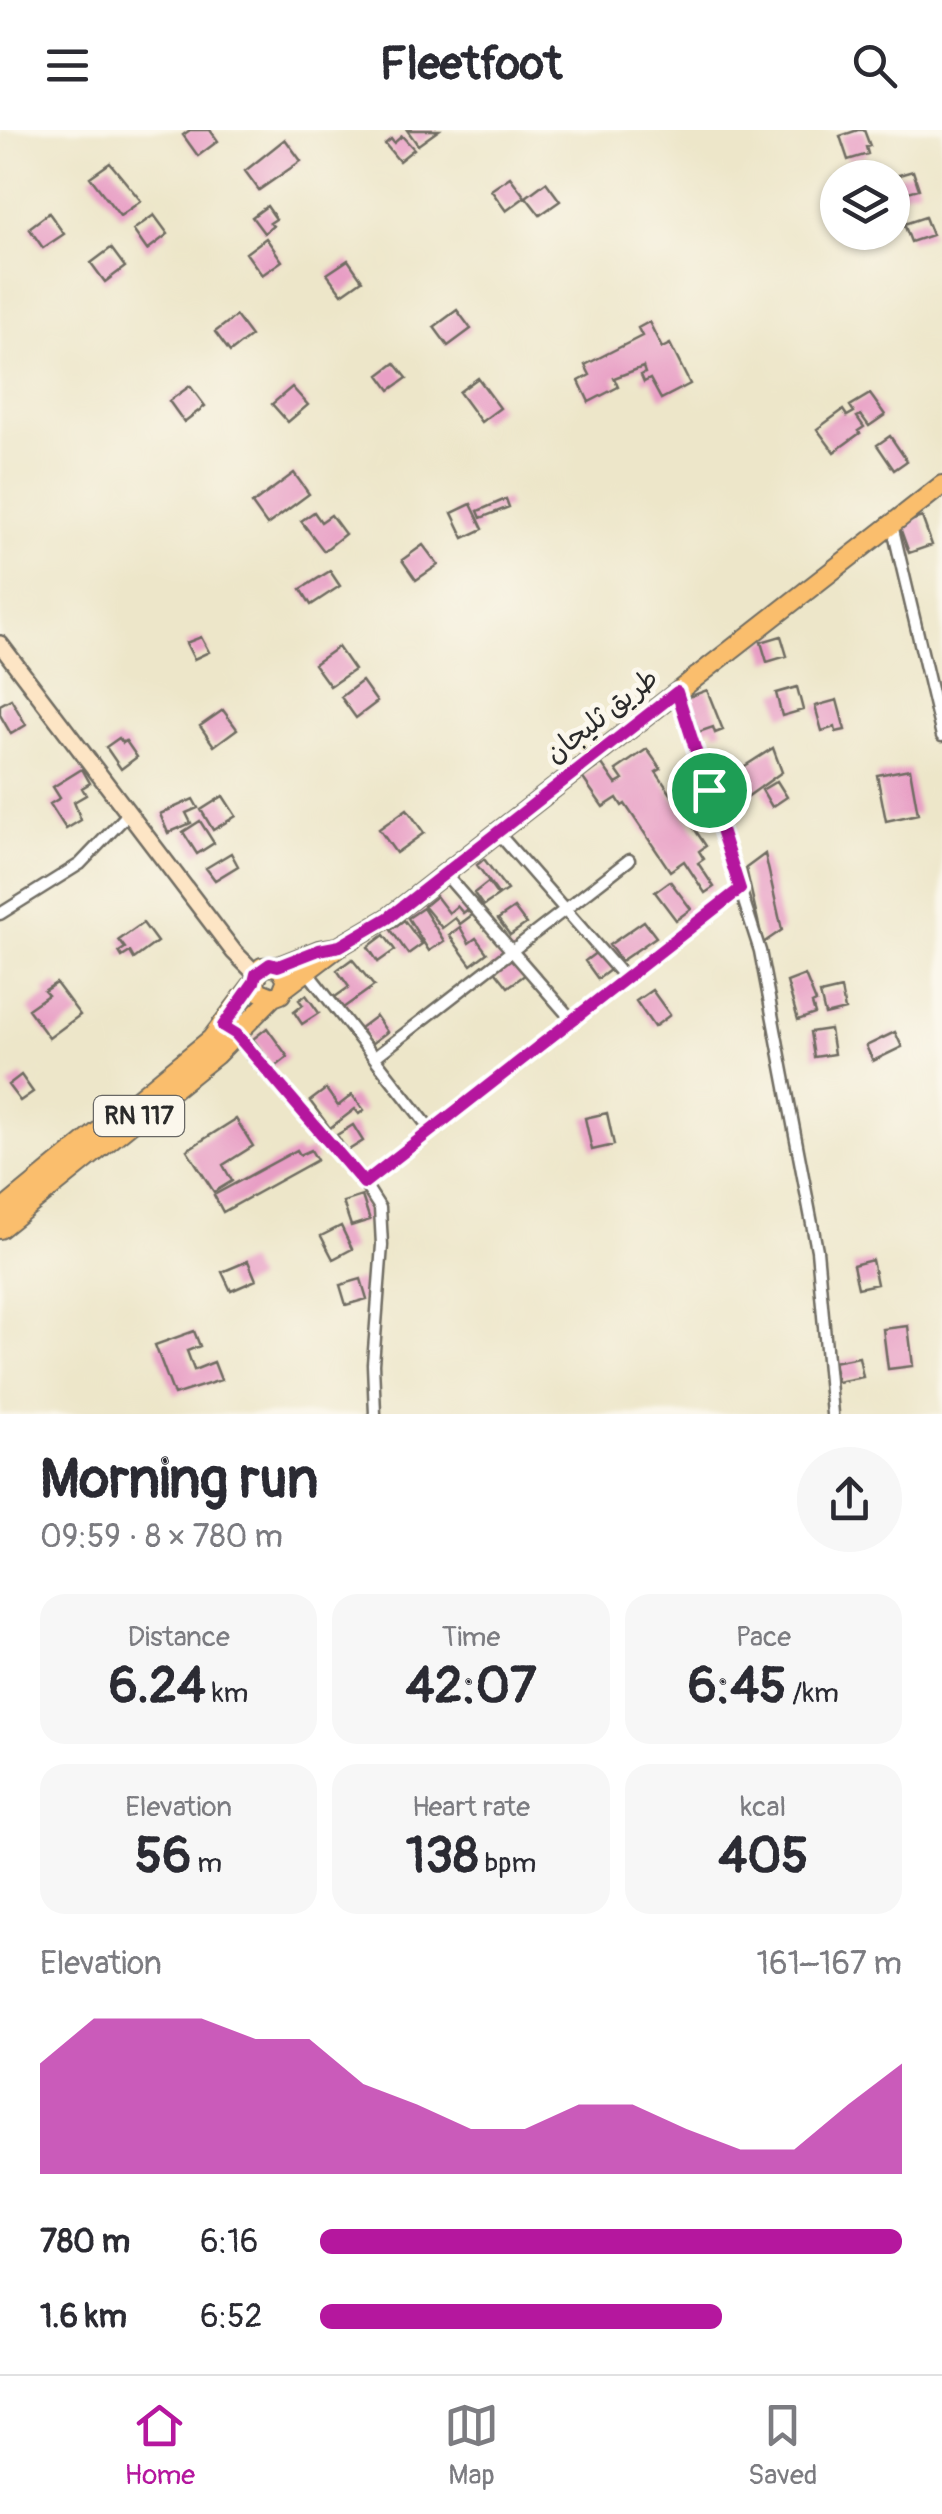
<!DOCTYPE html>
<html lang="en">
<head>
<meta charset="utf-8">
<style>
	body { margin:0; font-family:Pangolin,"Playpen Sans Arabic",sans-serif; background:#f7f7f7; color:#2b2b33; height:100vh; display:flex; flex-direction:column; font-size:38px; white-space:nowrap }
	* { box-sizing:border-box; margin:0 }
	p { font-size:32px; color:#7c7c81 }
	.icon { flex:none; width:55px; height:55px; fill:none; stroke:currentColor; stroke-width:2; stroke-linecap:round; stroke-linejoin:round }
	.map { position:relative; height:1284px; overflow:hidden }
	.side { display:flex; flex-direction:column; background:#fff; flex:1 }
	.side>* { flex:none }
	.buttons { position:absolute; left:820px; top:30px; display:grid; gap:20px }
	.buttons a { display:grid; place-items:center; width:90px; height:90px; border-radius:50%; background:#fff; box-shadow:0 2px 8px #0004; font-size:50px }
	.pin { position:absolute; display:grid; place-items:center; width:85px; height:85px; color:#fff; margin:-42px; border:5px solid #fff; border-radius:50%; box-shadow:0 2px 10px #0007 }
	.round { display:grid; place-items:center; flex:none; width:105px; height:105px; border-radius:52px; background:#f7f7f7 }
	.headline { display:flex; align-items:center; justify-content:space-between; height:170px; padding:0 40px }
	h1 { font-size:55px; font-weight:800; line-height:75px }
	.figures { display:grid; grid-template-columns:repeat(3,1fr); gap:15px; height:170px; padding:10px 40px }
	.figures div { display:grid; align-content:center; border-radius:25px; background:#f7f7f7; text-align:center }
	.figures b { font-size:50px; font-weight:800 }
	.figures small { font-size:28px; font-weight:400 }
	.figures p { font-size:28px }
	.chart { height:280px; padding:20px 40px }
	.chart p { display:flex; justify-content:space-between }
	.chart svg { width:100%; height:180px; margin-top:10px; fill:#b5179e; opacity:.7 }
	ul { padding:0 40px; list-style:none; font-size:32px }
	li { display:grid; grid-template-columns:160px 120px 1fr; align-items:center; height:75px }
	li i { height:25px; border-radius:12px; background:#b5179e }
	header { display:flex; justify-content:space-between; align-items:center; height:130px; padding:0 40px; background:#fff; font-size:45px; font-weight:800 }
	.menu { display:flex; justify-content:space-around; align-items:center; height:140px; border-top:2px solid #e1e1e2; background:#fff; font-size:28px; color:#7c7c81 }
	.menu a { display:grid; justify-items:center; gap:5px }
	.menu .current { color:#b5179e }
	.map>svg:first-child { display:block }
	.building { fill:#e89ec5 }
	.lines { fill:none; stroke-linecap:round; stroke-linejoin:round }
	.street-casing { stroke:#6f6c62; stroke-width:15 }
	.secondary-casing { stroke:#6f6c62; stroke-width:20 }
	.primary-casing { stroke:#6f6c62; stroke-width:22 }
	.street { stroke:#fff; stroke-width:10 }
	.secondary { stroke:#fde5c5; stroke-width:15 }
	.primary { stroke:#fabe6d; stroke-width:18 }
	.route-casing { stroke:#fff; stroke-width:20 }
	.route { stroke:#b5179e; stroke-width:12 }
	.labels { text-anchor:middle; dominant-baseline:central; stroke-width:10; stroke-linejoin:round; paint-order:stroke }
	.shield { fill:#fbf7ec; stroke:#696865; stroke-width:2.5 }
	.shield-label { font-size:25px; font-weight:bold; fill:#2b2b2b }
	.street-label { font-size:28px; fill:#2b2b2b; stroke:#fbf7ec }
</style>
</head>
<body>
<header><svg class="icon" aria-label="menu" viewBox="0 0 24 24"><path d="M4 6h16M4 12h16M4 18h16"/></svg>Fleetfoot<svg class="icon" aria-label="search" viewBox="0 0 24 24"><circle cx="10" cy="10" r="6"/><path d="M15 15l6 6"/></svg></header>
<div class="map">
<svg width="942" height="1284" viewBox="0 0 942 1284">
	<rect width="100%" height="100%" fill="#fbf7ec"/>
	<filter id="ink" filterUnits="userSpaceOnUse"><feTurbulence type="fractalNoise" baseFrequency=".01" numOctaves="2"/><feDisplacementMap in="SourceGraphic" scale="20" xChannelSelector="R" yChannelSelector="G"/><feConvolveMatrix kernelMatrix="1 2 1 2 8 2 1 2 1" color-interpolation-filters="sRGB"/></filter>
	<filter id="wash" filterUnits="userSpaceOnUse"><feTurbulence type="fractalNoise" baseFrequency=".0048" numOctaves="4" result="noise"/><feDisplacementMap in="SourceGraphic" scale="40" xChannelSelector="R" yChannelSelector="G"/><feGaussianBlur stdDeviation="2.25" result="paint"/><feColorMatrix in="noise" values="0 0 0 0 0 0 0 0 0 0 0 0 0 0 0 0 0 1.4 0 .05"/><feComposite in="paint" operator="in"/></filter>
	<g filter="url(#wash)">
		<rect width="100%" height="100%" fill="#ede6c9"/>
		<g id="blocks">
			<!-- building -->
			<path class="building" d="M 190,0 L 210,0 L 218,11 L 198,26 L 183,5 Z
				M 407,0 L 439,0 L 418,15 Z
				M 858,0 L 864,0 L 870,16 L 866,17 L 868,24 L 848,30 L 840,6 Z
				M 402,6 L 414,19 L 399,31 L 385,14 L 391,9 L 394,13 Z
				M 285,9 L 301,31 L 259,60 L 245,41 Z
				M 110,33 L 141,71 L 120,86 L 90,47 Z
				M 913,41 L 919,59 L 894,66 L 892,47 Z
				M 510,47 L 525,67 L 506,81 L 491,60 Z
				M 546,52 L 560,71 L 540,85 L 526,67 Z
				M 267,76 L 276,89 L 270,93 L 273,96 L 264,103 L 252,87 Z
				M 49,83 L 64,104 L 43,118 L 29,98 Z
				M 154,85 L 168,104 L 147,120 L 133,100 Z
				M 925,87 L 932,105 L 911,112 L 904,94 Z
				M 266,108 L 282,131 L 262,145 L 246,123 Z
				M 111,118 L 125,137 L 105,152 L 91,133 Z
				M 348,130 L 362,150 L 342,164 L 327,144 Z
				M 457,180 L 471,199 L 448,216 L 434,197 Z
				M 236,186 L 251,206 L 230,222 L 215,202 Z
				M 649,192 L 662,218 L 670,214 L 690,254 L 661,269 L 650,249 L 644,252 L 641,245 L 645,243 L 643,237 L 614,248 L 618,257 L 589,272 L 579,251 L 590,245 L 585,235 L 642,206 L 638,198 Z
				M 395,233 L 407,248 L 390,260 L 379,245 Z
				M 478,248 L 500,278 L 481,292 L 459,262 Z
				M 190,256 L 205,276 L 184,292 L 169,271 Z
				M 292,257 L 308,275 L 288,292 L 272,274 Z
				M 870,264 L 885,285 L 869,296 L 861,285 L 857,287 L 864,297 L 858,301 L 860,303 L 834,322 L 817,299 L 843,280 L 847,286 L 854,282 L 850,276 Z
				M 890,306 L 907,331 L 894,340 L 877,315 Z
				M 294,343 L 309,364 L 267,395 L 252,374 Z
				M 506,369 L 509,377 L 481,388 L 478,381 Z
				M 471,374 L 483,399 L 464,408 L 452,383 Z
				M 314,382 L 321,392 L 331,385 L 345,404 L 324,421 L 301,391 Z
				M 922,387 L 932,415 L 909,423 L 899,395 Z
				M 423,415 L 438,435 L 416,450 L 402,430 Z
				M 330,441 L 340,456 L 311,475 L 301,459 Z
				M 781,506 L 787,526 L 767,532 L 761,512 Z
				M 201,507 L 209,522 L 194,529 L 186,513 Z
				M 338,517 L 354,540 L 330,556 L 314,534 Z
				M 362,551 L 377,572 L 356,588 L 341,567 Z
				M 797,557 L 803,580 L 782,586 L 776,563 Z
				M 707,560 L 723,600 L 715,603 L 713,597 L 699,602 L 686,568 Z
				M 11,569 L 26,595 L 11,604 L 0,585 L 0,575 Z
				M 837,570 L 845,600 L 836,602 L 835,597 L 822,601 L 815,576 Z
				M 223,580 L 237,599 L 214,616 L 200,596 Z
				M 119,608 L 123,613 L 126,611 L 137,627 L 121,639 L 106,617 Z
				M 773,618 L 782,642 L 747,667 L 737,641 Z
				M 647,619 L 661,639 L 656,642 L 706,716 L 699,721 L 704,729 L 698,733 L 714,757 L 705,763 L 684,731 L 670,741 L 625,674 L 622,676 L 617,668 L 603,677 L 582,647 L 602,634 L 616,654 L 623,650 L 616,640 Z
				M 82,639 L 90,653 L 82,658 L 86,665 L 74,672 L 81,690 L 66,699 L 50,674 L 60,668 L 53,657 Z
				M 910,639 L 918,684 L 886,691 L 877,645 Z
				M 777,651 L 787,667 L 772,677 L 762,660 Z
				M 223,666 L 236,686 L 213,700 L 201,680 Z
				M 193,669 L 198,678 L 186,683 L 191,693 L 168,703 L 160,684 Z
				M 407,679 L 424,703 L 396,723 L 379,699 Z
				M 200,691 L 214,713 L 197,724 L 183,702 Z
				M 231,723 L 238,736 L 215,750 L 206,738 Z
				M 765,724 L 782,800 L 763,813 L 746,738 Z
				M 484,729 L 507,760 L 499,765 L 477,735 Z
				M 670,751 L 691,779 L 676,790 L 655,762 Z
				M 488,752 L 498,766 L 483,776 L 474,763 Z
				M 436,766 L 449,783 L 457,776 L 463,783 L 467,780 L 472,785 L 460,794 L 455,788 L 442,798 L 424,776 Z
				M 423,778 L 444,811 L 429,821 L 408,788 Z
				M 514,778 L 526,794 L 510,805 L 498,789 Z
				M 404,790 L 422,814 L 408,824 L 391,800 Z
				M 644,791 L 656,807 L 621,831 L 609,815 Z
				M 143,793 L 157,812 L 134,829 L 130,822 L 122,827 L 119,822 L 125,818 L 119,810 Z
				M 460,797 L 469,813 L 476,808 L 487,823 L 471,835 L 449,805 Z
				M 384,805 L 395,820 L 378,832 L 368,817 Z
				M 511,818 L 529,842 L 508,857 L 489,833 Z
				M 601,819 L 614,837 L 598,849 L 585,831 Z
				M 352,829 L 374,856 L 343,878 L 335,867 L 349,857 L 337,840 Z
				M 805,845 L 816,872 L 812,874 L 815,884 L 798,890 L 787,852 Z
				M 56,853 L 80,885 L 49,908 L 28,879 L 48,865 L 44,861 Z
				M 841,859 L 845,880 L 825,885 L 820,864 Z
				M 652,860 L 670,885 L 654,897 L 636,871 Z
				M 306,865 L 319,883 L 302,894 L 294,882 L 303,875 L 299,870 Z
				M 376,886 L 387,902 L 371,914 L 360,898 Z
				M 267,898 L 288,927 L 274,938 L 253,909 Z
				M 830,899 L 834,924 L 814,927 L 810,902 Z
				M 895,902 L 902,917 L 873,931 L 866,916 Z
				M 21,945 L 33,962 L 20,971 L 8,955 Z
				M 326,959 L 338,976 L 352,965 L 364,980 L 359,984 L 355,979 L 330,998 L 310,971 Z
				M 607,983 L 614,1015 L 592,1020 L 585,988 Z
				M 236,989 L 253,1016 L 223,1035 L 232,1051 L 214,1062 L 187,1020 Z
				M 353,995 L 363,1011 L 347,1021 L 337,1005 Z
				M 297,1020 L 300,1025 L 311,1020 L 317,1030 L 223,1082 L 214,1065 Z
				M 362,1066 L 370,1090 L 351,1096 L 343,1072 Z
				M 341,1096 L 352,1119 L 333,1129 L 321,1106 Z
				M 872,1130 L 877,1154 L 858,1158 L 853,1135 Z
				M 248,1131 L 256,1150 L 231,1161 L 222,1142 Z
				M 361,1149 L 367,1169 L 346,1175 L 340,1155 Z
				M 908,1196 L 913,1236 L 888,1239 L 883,1199 Z
				M 194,1201 L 200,1216 L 187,1221 L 194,1240 L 214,1232 L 221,1250 L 174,1265 L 155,1215 Z
				M 859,1227 L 863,1247 L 837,1252 L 833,1232 Z"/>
		</g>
	</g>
	<g filter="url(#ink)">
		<use href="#blocks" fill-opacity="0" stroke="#6f6c62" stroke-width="2.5"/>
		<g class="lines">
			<!-- street casing -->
			<g class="street-casing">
				<path id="street" d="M 892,395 L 942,606
					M 677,562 L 760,821 L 817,1120 L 832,1284
					M 498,703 L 625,848
					M 445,744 L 572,890
					M 0,784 L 80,734 L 128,684
					M 308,843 L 431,1000
					M 234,904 L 364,1053 L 380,1078 L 382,1115 L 373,1234 L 375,1284
					M 375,927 L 629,730
					M 364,1053 L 740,759"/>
			</g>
			<!-- secondary casing -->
			<g class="secondary-casing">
				<path id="secondary" d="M 0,514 L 234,822 L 256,844"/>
			</g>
			<!-- primary casing -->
			<g class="primary-casing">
				<path id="primary" d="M 279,836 L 319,820 L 339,817
					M 286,857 L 340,816 L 388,788 L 942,355
					M 0,1082 L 211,909 L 254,852 L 262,837 L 279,836 L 287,849 L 281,864 L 273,867 L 258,861 L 254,852
					M 0,1099 L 216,925 L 273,867"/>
			</g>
			<!-- street -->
			<use href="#street" class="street"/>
			<!-- secondary -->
			<use href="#secondary" class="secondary"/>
			<!-- primary -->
			<use href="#primary" class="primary"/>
		</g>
	</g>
	<g class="lines" filter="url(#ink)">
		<!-- route casing -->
		<g class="route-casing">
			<path id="route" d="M 677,562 L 740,759 L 364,1053 L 236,904 L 223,896 L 254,852 L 256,844 L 270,834 L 278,836 L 319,820 L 340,816 L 388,788 Z"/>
		</g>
		<!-- route -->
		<use href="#route" class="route"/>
	</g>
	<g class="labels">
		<!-- shield labels -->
		<rect class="shield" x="94" y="966" width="90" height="40" rx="8"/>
		<g class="shield-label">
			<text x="139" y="986">RN 117</text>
		</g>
		<!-- street labels -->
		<g class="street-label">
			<text transform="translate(602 586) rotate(-38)">طريق ثليجان</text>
		</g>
	</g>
</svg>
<div class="buttons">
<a><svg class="icon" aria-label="layers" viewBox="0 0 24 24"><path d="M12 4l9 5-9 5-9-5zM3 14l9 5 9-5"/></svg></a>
</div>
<div class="pin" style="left:709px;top:660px;background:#1e9e55"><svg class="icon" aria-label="arrive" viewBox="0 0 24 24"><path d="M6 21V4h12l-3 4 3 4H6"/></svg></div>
</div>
<section class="side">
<div class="headline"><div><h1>Morning run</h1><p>09:59 · 8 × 780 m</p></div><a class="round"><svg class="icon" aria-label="share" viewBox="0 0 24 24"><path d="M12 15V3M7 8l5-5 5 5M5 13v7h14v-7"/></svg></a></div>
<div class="figures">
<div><p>Distance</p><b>6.24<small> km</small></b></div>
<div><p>Time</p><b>42:07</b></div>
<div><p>Pace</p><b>6:45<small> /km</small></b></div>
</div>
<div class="figures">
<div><p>Elevation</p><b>56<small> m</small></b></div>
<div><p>Heart rate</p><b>138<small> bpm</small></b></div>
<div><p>kcal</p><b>405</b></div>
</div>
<div class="chart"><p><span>Elevation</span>161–167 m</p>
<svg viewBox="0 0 160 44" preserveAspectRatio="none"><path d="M0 44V17L10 6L20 6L30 6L40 11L50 11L60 22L70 27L80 33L90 33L100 27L110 27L120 33L130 38L140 38L150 27L160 17V44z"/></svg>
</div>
<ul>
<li><b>780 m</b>6:16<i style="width:100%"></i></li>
<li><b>1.6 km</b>6:52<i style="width:69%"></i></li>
</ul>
</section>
<nav class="menu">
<a class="current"><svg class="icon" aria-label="home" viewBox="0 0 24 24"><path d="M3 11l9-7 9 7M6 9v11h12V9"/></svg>Home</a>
<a><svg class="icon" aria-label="map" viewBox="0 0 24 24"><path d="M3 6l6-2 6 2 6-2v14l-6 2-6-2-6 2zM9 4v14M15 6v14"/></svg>Map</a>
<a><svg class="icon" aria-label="saved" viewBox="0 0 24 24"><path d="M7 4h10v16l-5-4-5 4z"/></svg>Saved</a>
</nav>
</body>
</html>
